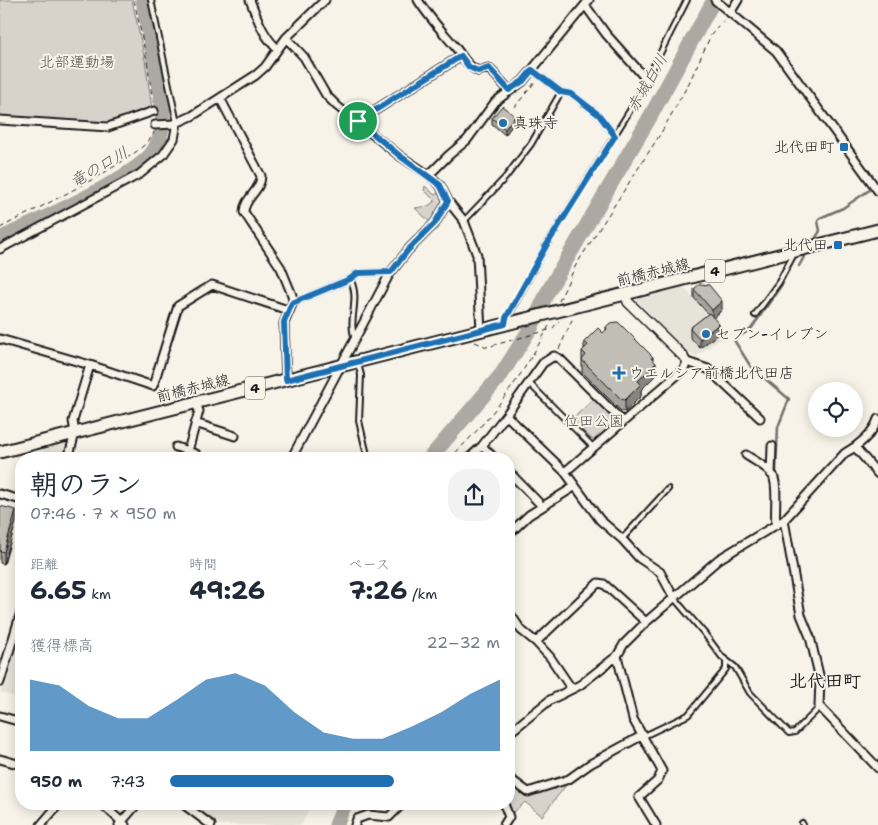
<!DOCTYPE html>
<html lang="ja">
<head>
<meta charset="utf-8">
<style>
	body { margin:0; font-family:"Shantell Sans","Klee One",sans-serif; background:#f2f2f3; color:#1f2937; height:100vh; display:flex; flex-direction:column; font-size:19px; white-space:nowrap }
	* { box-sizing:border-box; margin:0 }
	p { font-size:16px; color:#747a83 }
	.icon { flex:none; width:28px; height:28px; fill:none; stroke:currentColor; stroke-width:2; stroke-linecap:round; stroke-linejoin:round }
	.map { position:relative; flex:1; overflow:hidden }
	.side { position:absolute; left:15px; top:452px; width:500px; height:358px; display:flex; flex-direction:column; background:#fff; border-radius:20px; box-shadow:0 2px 12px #0003 }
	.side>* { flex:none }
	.tools { position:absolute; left:808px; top:382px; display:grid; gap:10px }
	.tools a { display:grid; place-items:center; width:55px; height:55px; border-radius:50%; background:#fff; box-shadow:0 2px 12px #0003; font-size:25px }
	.pin { position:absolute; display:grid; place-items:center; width:42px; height:42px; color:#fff; margin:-21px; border:2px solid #fff; border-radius:50%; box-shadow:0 1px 5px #0007 }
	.round { display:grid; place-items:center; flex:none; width:52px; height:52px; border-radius:20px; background:#f2f2f3 }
	.head { display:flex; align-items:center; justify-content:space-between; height:85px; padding:0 15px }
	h1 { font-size:28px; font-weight:700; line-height:38px }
	.figures { display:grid; grid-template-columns:repeat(3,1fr); gap:8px; height:85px; padding:5px 15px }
	.figures div { display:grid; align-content:center }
	.figures b { font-size:25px; font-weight:700 }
	.figures small { font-size:14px; font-weight:400 }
	.figures p { font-size:14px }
	.chart { height:140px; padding:10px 15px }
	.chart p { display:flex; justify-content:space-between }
	.chart svg { width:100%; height:90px; margin-top:5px; fill:#1f6fb2; opacity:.7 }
	ul { padding:0 15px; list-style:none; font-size:16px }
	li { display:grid; grid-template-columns:80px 60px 1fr; align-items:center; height:38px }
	li i { height:12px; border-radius:6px; background:#1f6fb2 }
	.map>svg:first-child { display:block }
	.built { fill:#e6e3d9 }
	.green { fill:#d7d3cb; stroke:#7a7874 }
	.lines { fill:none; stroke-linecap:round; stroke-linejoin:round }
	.stream { stroke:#72716c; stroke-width:2.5 }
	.river { stroke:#aca9a2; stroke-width:15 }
	.service-casing { stroke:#1c1c1c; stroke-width:8 }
	.minor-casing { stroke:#1c1c1c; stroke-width:11 }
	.tertiary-casing { stroke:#1c1c1c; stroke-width:12 }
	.primary-casing { stroke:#1c1c1c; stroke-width:15 }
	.path { stroke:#1c1c1c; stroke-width:1; stroke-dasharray:5 4; stroke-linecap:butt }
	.service { stroke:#f7f3e8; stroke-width:4 }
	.minor { stroke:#f7f3e8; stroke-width:7 }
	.tertiary { stroke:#f7f3e8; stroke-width:9 }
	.primary { stroke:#f7f3e8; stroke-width:11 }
	.wall { fill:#a5a39c; stroke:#1c1c1c }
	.shaded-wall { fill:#86857f; stroke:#1c1c1c }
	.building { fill:#c0beb5; stroke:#1c1c1c }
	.route-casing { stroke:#fff; stroke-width:10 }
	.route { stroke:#1f6fb2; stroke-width:6 }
	.poi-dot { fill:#1f6fb2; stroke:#f7f3e8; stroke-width:2 }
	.labels { text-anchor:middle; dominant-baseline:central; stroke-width:4; stroke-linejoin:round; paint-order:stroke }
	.shield { fill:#f7f3e8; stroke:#5e5c59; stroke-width:1 }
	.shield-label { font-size:14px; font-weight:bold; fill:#1c1c1c }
	.park-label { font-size:15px; fill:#545351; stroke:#f7f3e8 }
	.poi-label { font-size:15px; fill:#1c1c1c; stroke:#f7f3e8; text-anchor:start }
	.street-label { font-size:15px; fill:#1c1c1c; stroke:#f7f3e8 }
	.water-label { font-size:16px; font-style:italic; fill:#565452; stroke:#f7f3e8 }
	.quarter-label { font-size:18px; font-weight:bold; fill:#1c1c1c; stroke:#f7f3e8 }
</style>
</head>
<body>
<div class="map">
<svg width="878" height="825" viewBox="0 0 878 825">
	<rect width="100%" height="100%" fill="#f7f3e8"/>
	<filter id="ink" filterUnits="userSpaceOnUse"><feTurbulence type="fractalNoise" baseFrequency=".02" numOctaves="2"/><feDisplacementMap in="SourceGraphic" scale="10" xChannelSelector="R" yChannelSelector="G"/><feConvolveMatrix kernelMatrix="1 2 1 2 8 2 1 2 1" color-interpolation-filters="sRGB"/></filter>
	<g filter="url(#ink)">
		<!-- built -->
		<path class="built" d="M 682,285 L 724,336 L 695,357 L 682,347 L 637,301 L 639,297 Z
			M 72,439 L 66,459 L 40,459 L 44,446 Z
			M 19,628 L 21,629 L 21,699 L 0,692 Z
			M 190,804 L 310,804 L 302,825 L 219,825 Z"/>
		<!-- green -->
		<path class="green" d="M 0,0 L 132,0 L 145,60 L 152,109 L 108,126 L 0,119 Z
			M 425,186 L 435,195 L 441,191 C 445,204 439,212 432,224 L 415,208 L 428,206 L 435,201 L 424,190 Z
			M 595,398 L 615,421 L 614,424 L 594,441 L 571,420 Z
			M 509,780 L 528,795 L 567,784 L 542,816 L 525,802 L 512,814 L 507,804 L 509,804 Z"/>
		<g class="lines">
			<!-- stream -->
			<path class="stream" d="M 815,239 L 820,231 L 818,221 L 820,218 L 843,208 L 871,189
				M 799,266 L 805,255
				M 778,477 L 776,471 L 778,427 L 789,399 L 751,367 L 734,340 L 751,329 L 783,283"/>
			<!-- river -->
			<path class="river" d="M 0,239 C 32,223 139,177 154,150 C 162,137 163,124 163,110 L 143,0
				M 429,459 L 501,375 L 532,326 L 547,293 L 650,117 L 714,0
				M 336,825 L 345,804"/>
			<!-- service casing -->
			<g class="service-casing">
				<path id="service" d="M 151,0 L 177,123
					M 532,70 L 561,92 L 572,94 L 599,115 L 615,136
					M 464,221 L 505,178 L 531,144 L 561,92
					M 350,279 C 361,299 347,320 355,339
					M 292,303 L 350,279 L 358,273 L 390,272
					M 755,315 L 779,282 L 795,252
					M 505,322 L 546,246 L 637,99 L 687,0
					M 358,364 L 361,375 L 359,421 L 368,459
					M 529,383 L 594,448
					M 622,539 L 668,489
					M 674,598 L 704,633 L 722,657 L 735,667 L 750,693 L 789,733 L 795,732 L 820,707
					M 644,736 L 688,715 L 726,669 L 726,662
					M 802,823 L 803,825"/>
			</g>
			<!-- minor casing -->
			<g class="minor-casing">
				<path id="minor" d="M 250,0 C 257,17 263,37 278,49
					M 418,0 C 428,16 440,29 452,43 C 461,53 465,65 478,71 L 489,68 L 509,90
					M 715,0 L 776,51 L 878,191
					M 585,5 L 606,34 L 647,80
					M 730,13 L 738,0
					M 286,38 L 304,57 L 326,95 L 337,106 L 400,156 L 429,175 L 440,185 L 448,201 L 435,223 L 408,250 L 389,275 L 291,459
					M 220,98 L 261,176 C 261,191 244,198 244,212 L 281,268 L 292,295 L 293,302 L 284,323 L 286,380
					M 0,120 L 108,127 L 154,111
					M 358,121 L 461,56
					M 155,125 L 174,124 L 192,116 L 256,75 L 265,67 L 286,38 L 325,0
					M 429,175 L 449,155 L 467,140 L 495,102 L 523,81 L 589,0
					M 448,201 L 464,221 L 477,255 L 481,331
					M 0,249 L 140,174 L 163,155 L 174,139 L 177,123
					M 0,339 L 90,365 L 73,421 L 75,433 L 68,459
					M 687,362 L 708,369 L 760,418
					M 90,365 L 153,386 L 178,306 L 212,285 L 288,310
					M 623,422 L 560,359 L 554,356 L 543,363 L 506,415 L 565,472 L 600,520 L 622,539 L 639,558 L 660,572 L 674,598
					M 195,423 L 235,436
					M 482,446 L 495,459
					M 176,447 L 196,454
					M 855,447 L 878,474
					M 188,451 L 199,411 L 196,403
					M 746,455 C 753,460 766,466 772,474 C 779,484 774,511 776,525
					M 468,459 L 482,446 L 506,415
					M 509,472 L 542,506
					M 565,472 L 684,369 L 687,362 L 683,356
					M 771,474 L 772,446
					M 0,494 L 21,500
					M 784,520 L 801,615 L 810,637 L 820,679 L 819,706 L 878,768
					M 509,534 L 529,515 L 574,487
					M 509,612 L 521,630 L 536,642 L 550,657 L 571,688
					M 536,642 L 598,583 L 604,584 L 646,622
					M 617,656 L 633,719 L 662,771 L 658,780 L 639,797 L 656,825
					M 0,682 L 21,612
					M 0,716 L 21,722
					M 509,733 L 550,700 L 580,685 L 617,656 L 624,644 L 646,622 L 719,559 L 784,520 L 845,453 C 858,446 873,434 878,419
					M 0,759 L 21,765
					M 509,778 L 528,792 L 569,779 L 590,764 L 643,735
					M 102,804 L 125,825
					M 183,804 L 211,825
					M 504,804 L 509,817 L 504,825
					M 41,825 L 59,804
					M 119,825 L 137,804
					M 355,825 L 357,819 L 368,815 L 389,817 L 402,804"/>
			</g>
			<!-- tertiary casing -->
			<g class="tertiary-casing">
				<path id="tertiary" d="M 625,294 L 628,302 L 683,356"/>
			</g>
			<!-- primary casing -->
			<g class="primary-casing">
				<path id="primary" d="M 0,452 L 878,230"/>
			</g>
			<!-- path -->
			<path class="path" d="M 134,0 L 147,61 L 153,103
				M 514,108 L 535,82
				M 0,228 C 27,213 149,156 154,132
				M 559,301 L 576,265 L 661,133 L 689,83 L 711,35 L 725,19
				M 475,342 L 487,347 L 498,344 L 552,329 L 559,321
				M 559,349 L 573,318
				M 449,459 C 494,416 521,378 550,324
				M 356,810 L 358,804"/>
			<!-- service -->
			<use href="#service" class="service"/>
			<!-- minor -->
			<use href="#minor" class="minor"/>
			<!-- tertiary -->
			<use href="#tertiary" class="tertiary"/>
			<!-- primary -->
			<use href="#primary" class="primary"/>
		</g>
		<!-- wall -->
		<path class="wall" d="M 492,118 L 515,122 L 505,135 L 492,124 Z
			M 694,289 L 722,310 L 713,318 L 719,333 L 700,348 L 690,337 L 690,328 L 708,314 L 694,298 Z
			M 606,327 L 653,360 L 656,375 L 641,390 L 641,396 L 625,412 L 621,411 L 582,372 L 582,351 L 584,349 L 584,342 L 603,333 L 606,330 Z
			M 0,506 L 16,522 L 4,564 L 0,563 Z"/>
		<!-- shaded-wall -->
		<path class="shaded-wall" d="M 515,116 L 515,122 L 505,135 L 505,129 Z
			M 722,301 L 722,310 L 712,319 L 712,310 Z
			M 719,324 L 719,333 L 700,348 L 700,339 Z
			M 653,357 L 653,366 L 656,363 L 656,375 L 641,390 L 641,396 L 625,412 L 625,400 L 638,381 Z
			M 16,510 L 16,522 L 4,564 L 4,552 Z"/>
		<!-- building -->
		<path class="building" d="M 502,106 L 515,116 L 505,129 L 492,118 Z
			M 700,284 L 709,285 L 722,301 L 712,310 L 694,289 Z
			M 709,313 L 719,324 L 700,339 L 690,328 Z
			M 618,322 L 653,357 L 651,358 L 656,363 L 638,381 L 641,384 L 625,400 L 621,399 L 582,360 L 586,355 L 582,351 L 588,345 L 584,342 L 598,328 L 603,333 L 607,329 L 606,327 L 610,323 Z
			M 0,506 L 16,510 L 4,552 L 0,551 Z"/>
	</g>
	<g class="lines" filter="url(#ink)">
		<!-- route casing -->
		<g class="route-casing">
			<path id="route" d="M 461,56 L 469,67 L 478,71 L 489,68 L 509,90 L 523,81 L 532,70 L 561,92 L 572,94 L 599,115 L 615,136 L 546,246 L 506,318 L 505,324 L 286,380 L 284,322 L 292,303 L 350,279 L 358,273 L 391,272 L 408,250 L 435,223 L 448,201 L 440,185 L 400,156 L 358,121 Z"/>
		</g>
		<!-- route -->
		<use href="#route" class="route"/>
	</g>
	<!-- markers -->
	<g class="poi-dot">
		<circle cx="503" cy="123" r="5"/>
		<rect x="839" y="142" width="10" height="10" rx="2.5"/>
		<rect x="833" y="240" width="10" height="10" rx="2.5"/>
		<circle cx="706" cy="334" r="5"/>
		<path d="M616.5 365.5h5v5h5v5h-5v5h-5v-5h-5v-5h5z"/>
	</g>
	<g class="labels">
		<!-- shield labels -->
		<g class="shield">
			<rect x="705" y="259.5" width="20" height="23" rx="4"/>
			<rect x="245" y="376.5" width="20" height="23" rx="4"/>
		</g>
		<g class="shield-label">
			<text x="715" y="271">4</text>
			<text x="255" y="388">4</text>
		</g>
		<!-- park labels -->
		<g class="park-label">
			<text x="77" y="62">北部運動場</text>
			<text x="594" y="421">位田公園</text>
		</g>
		<!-- poi labels -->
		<g class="poi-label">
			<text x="513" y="123">真珠寺</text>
			<text x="834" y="147" text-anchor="end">北代田町</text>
			<text x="828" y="245" text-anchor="end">北代田</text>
			<text x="716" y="334">セブン-イレブン</text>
			<text x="629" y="373">ウエルシア前橋北代田店</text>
		</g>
		<!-- street labels -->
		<g class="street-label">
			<text transform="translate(653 272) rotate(-14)">前橋赤城線</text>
			<text transform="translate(193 388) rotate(-14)">前橋赤城線</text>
		</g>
		<!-- water labels -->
		<g class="water-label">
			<text transform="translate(647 83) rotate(-60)">赤城白川</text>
			<text transform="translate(99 167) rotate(-30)">竜の口川</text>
		</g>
		<!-- quarter labels -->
		<g class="quarter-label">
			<text x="825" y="681">北代田町</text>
		</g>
	</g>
</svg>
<div class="tools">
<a><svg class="icon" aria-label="locate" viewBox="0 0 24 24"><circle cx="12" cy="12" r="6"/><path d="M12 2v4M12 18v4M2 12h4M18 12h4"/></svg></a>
</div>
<div class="pin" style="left:358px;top:121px;background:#1e9e55"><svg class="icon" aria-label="arrive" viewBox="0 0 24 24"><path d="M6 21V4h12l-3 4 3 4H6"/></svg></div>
<section class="side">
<div class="head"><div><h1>朝のラン</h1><p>07:46 · 7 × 950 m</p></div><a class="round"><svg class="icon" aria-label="share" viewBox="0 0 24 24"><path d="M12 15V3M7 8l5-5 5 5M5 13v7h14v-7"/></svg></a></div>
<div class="figures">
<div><p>距離</p><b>6.65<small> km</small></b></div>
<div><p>時間</p><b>49:26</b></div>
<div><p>ペース</p><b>7:26<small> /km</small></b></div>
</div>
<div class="chart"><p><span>獲得標高</span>22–32 m</p>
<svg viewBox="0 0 160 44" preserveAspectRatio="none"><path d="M0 44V9L10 12L20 22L30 28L40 28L50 19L60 9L70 6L80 12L90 25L100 35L110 38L120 38L130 32L140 25L150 16L160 9V44z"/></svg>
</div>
<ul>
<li><b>950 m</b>7:43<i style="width:68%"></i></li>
</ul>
</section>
</div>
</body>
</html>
